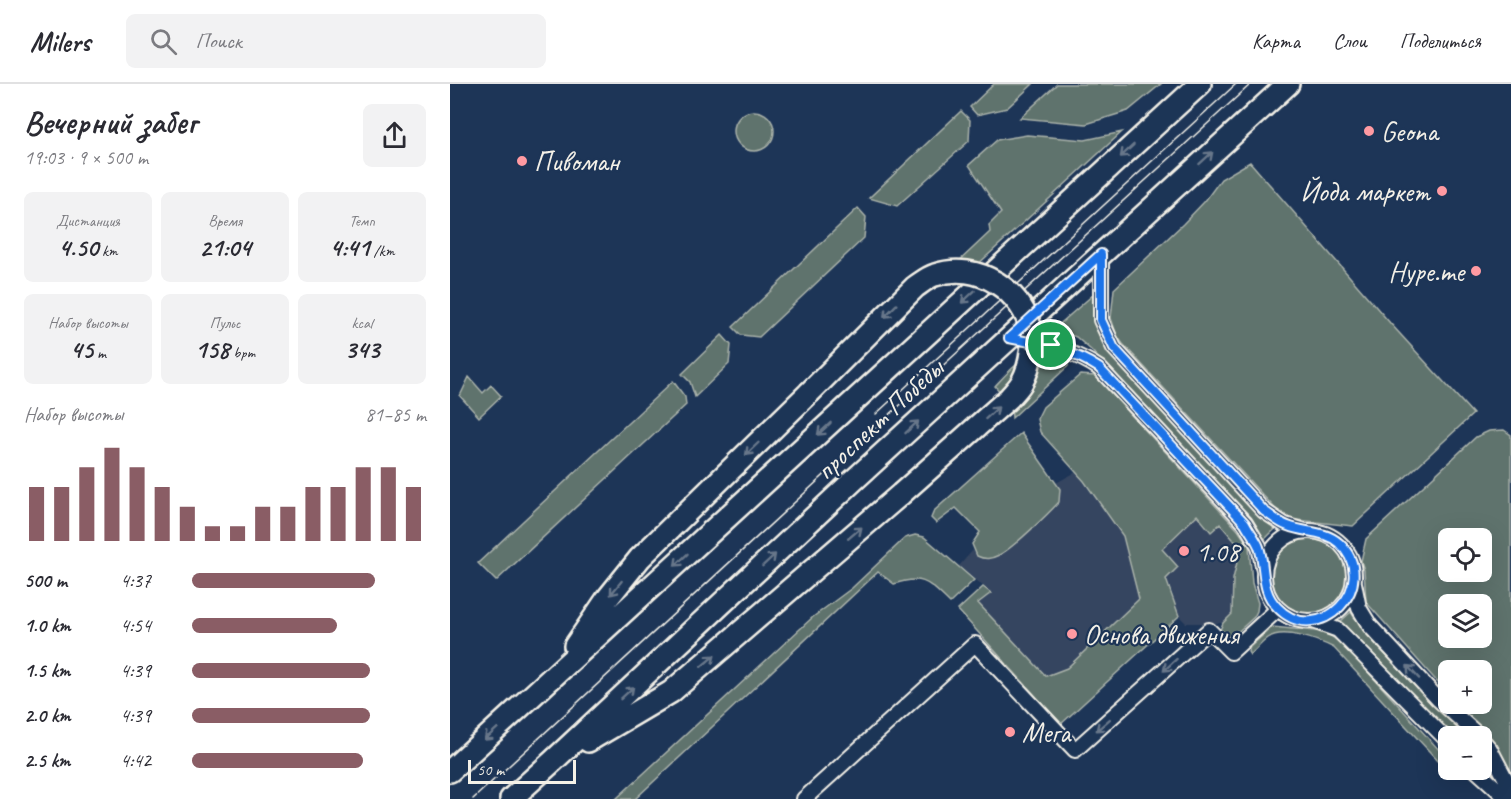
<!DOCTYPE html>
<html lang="ru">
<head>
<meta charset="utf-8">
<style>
	body { margin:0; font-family:Caveat,sans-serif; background:#f2f2f3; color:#2b2b33; height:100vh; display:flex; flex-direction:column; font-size:22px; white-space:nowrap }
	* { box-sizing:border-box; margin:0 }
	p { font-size:20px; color:#7c7c81 }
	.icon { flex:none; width:33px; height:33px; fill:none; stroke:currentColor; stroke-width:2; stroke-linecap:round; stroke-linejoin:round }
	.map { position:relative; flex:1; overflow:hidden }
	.drawer { display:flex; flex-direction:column; background:#fff; width:450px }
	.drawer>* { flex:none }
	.fabs { position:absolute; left:988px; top:444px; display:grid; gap:12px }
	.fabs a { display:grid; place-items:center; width:54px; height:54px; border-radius:9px; background:#fff; box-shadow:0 6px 24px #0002; font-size:30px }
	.scale { position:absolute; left:18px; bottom:15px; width:108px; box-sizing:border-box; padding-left:6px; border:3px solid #f4f1e8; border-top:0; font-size:16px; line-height:21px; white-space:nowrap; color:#f4f1e8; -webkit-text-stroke:4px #1d3557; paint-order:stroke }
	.pin { position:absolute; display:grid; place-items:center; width:51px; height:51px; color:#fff; margin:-26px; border:3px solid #fff; border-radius:50%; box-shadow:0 2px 6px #0007 }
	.round { display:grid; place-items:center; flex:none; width:63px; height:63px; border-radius:9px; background:#f2f2f3 }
	.headline { display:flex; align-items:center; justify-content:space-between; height:102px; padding:0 24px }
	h1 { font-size:33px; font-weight:700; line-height:45px }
	.metrics { display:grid; grid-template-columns:repeat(3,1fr); gap:9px; height:102px; padding:6px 24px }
	.metrics div { display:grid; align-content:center; border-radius:9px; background:#f2f2f3; text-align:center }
	.metrics b { font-size:26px; font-weight:700 }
	.metrics small { font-size:16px; font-weight:400 }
	.metrics p { font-size:16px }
	.chart { height:168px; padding:12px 24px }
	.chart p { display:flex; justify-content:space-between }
	.chart svg { width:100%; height:108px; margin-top:6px; stroke:#8a5d65; stroke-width:6 }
	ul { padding:0 24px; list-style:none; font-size:20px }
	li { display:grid; grid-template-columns:96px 72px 1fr; align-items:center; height:45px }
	li i { height:15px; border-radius:8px; background:#8a5d65 }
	header { display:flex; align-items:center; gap:36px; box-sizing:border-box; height:84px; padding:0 30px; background:#fff; border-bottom:2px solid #e1e1e2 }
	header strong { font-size:28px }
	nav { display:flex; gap:33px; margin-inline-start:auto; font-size:21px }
	.search { width:420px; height:54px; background:#f2f2f3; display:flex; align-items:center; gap:15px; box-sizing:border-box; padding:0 21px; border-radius:9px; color:#7c7c81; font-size:22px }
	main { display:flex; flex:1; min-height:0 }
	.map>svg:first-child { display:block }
	.built { fill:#344560 }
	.green { fill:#5f736d; stroke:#aab2aa; stroke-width:1.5; fill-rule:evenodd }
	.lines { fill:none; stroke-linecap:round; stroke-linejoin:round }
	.minor-casing { stroke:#f4f1e8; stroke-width:18 }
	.primary-casing { stroke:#f4f1e8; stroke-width:26 }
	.minor { stroke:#1d3557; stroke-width:14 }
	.primary { stroke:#1d3557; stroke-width:21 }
	.tram { stroke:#f4f1e8; stroke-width:1.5 }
	.primary-bridge-casing { stroke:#f4f1e8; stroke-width:26; stroke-linecap:butt }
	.primary-bridge { stroke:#1d3557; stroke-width:21 }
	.oneway { stroke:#68778a }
	.route-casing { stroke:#fff; stroke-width:12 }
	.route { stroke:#1a73e8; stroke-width:8 }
	.poi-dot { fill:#ff9aa2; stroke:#1d3557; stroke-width:2 }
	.labels { text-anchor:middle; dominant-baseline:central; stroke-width:4.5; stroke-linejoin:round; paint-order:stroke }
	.poi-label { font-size:28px; fill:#f4f1e8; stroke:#1d3557; text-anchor:start }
	.street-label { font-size:28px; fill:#f4f1e8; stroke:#1d3557 }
</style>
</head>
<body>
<header>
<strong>Milers</strong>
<div class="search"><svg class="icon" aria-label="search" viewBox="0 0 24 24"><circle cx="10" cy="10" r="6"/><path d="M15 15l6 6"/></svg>Поиск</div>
<nav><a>Карта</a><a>Слои</a><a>Поделиться</a></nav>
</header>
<main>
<section class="drawer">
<div class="headline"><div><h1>Вечерний забег</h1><p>19:03 · 9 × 500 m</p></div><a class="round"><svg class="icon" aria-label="share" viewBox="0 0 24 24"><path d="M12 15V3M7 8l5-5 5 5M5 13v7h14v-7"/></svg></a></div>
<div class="metrics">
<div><p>Дистанция</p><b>4.50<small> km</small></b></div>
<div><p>Время</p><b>21:04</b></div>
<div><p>Темп</p><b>4:41<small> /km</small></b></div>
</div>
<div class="metrics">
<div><p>Набор высоты</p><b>45<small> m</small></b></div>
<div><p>Пульс</p><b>158<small> bpm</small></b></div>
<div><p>kcal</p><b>343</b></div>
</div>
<div class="chart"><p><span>Набор высоты</span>81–85 m</p>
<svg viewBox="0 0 160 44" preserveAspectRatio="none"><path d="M5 44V22M15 44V22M25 44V14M35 44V6M45 44V14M55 44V22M65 44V30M75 44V38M85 44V38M95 44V30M105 44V30M115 44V22M125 44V22M135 44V14M145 44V14M155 44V22"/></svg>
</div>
<ul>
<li><b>500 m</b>4:37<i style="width:78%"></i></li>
<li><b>1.0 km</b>4:54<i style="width:62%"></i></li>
<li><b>1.5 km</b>4:39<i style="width:76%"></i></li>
<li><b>2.0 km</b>4:39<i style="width:76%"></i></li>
<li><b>2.5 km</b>4:42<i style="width:73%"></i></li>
</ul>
</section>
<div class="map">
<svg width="1061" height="715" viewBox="0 0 1061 715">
	<rect width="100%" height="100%" fill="#1d3557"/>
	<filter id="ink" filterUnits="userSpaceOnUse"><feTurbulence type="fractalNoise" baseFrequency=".0167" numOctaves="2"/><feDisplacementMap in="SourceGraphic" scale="12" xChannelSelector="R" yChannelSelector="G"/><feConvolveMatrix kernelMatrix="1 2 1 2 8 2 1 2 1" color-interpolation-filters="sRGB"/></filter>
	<g filter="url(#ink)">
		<!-- built -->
		<path class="built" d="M 626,388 L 673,452 L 689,515 L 617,584 L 596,592 L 528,519 L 539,507 L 509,482 L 523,466 L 527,472 L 610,405 L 606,399 Z
			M 747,431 L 770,440 L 789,461 L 789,470 L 783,495 L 782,530 L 773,539 L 736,539 L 729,532 L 725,524 L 723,511 L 716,494 L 712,465 Z"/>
		<!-- green -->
		<path class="green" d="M 544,0 L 583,0 L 557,24 L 527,31 L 520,23 Z
			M 607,0 L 711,0 L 678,27 L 636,40 L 570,34 Z
			M284 47a20 20 0 1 1 40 0a20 20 0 1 1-40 0Z
			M 511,27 L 520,36 L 519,57 L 447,122 L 419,114 Z
			M 672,48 L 525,183 L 505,181 L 540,148 L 539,141 L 551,129 L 519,81 L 547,56 L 577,51 L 635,56 Z
			M 800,78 L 940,239 L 1023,330 L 903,442 L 838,435 L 833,433 L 673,260 L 667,252 L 661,234 L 664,205 L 733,140 L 755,117 L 771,95 Z
			M 408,124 L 416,133 L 414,154 L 309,253 L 291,251 L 283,243 Z
			M 644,210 C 642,234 646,251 660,270 L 816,437 L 826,444 L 815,455 L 641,266 L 626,253 L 604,245 Z
			M 272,251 L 281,261 L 279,280 L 245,313 L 240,298 L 232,290 Z
			M 598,266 L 620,274 L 618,282 L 562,334 L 561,320 L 545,302 C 560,286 575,268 598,266 Z
			M 630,291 L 645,292 L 788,446 L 799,462 L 802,499 L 808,519 L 807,527 L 804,533 L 782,553 L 776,552 L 770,546 L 773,539 L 782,530 L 783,495 L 789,470 L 789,462 L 770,440 L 761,448 L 747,431 L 712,465 L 728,483 L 716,495 L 729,532 L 611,640 L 508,526 L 533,503 L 541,509 L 528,519 L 596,592 L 617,584 L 689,515 L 673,452 L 634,397 L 590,348 L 587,335 L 593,323 Z
			M 19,293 L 33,309 L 41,301 L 51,312 L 29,333 L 10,312 Z
			M 223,297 L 235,313 L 236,321 L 46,497 L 28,479 Z
			M 1054,346 L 1061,351 L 1061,699 L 1037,654 L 1007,620 L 1032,620 L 1032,586 L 999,586 L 999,611 L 916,518 L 914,486 L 911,477 L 916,455 L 1026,353 L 1039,347 ZM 999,454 L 1032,454 L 1032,488 L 999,488 ZM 999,520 L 1032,520 L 1032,554 L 999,554 Z
			M 571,349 L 610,405 L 609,418 C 598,430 561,466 549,471 C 541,475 535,476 527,472 L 522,460 L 530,448 L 506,424 L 486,439 L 481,434 L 484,427 Z
			M 465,451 L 474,453 L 524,496 L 500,519 C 479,499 474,490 444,500 L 428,488 L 185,715 L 166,715 L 363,533 L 402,504 L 455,454 Z
			M822 492a37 37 0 1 1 74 0a37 37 0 1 1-74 0Z
			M 901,528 L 904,533 L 1014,652 L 1001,652 L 890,538 Z
			M 822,543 L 876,548 L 896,564 L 991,668 L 991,680 L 884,564 C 868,556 833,543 818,554 C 811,559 806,566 800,571 L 798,568 L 800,563 Z"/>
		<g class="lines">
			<!-- minor casing -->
			<g class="minor-casing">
				<path id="minor" d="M 651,170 L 651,236 L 664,264 L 814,427 L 835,441 L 855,447
					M 576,257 C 603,262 627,269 649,284 L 795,439 L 809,462 L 814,487
					M814 492a45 45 0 1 1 90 0a45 45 0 1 1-90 0Z
					M 904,499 L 909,524 L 920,542 L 988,615 L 1029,652
					M 863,537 L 888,546 L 999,658
					M 1032,656 L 1040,665 L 1061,705
					M 1026,686 L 1058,715
					M 354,715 L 525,560 L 625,666 L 759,546 L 781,568 L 828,525"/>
			</g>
			<!-- primary casing -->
			<g class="primary-casing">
				<path id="primary" d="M 125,562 L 157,515 L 190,474 L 359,309
					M 138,657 L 221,608 L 451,410
					M 0,687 L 750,0
					M 61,715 L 103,677 L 404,396 L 838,0"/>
			</g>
			<!-- minor -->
			<use href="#minor" class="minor"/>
			<!-- primary -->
			<use href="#primary" class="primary"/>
			<!-- tram -->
			<path class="tram" d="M 426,330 L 786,0
				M 23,715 L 487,287 L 801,0"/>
			<!-- primary-bridge casing -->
			<g class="primary-bridge-casing">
				<path id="primary-bridge" d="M 359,309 L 465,203 C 471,199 478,193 485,191 C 527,176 575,207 582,251 C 583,264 579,285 573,296 C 570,303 563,309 559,314 L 451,410"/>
			</g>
			<!-- primary-bridge -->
			<use href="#primary-bridge" class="primary-bridge"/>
		</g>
		<!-- one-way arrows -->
		<defs><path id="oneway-shaft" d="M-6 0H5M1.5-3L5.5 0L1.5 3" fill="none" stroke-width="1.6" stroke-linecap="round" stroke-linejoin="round" transform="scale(1.5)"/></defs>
		<g class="oneway">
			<use href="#oneway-shaft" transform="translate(677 67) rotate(137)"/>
			<use href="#oneway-shaft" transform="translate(756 74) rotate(-42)"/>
			<use href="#oneway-shaft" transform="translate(518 213) rotate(137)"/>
			<use href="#oneway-shaft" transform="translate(440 227) rotate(135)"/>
			<use href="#oneway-shaft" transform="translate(542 329) rotate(-42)"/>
			<use href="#oneway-shaft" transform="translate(462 343) rotate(-43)"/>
			<use href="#oneway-shaft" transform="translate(374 345) rotate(137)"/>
			<use href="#oneway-shaft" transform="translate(302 365) rotate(136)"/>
			<use href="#oneway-shaft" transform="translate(405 449) rotate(-40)"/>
			<use href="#oneway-shaft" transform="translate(231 476) rotate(137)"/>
			<use href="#oneway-shaft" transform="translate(319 476) rotate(-43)"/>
			<use href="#oneway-shaft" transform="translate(166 504) rotate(129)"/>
			<use href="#oneway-shaft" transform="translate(258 577) rotate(-40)"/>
			<use href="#oneway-shaft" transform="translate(720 581) rotate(138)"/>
			<use href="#oneway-shaft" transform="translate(963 588) rotate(-133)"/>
			<use href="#oneway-shaft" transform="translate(177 609) rotate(-43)"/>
			<use href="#oneway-shaft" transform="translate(653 641) rotate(139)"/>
			<use href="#oneway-shaft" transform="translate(41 650) rotate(138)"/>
		</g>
	</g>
	<g class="lines" filter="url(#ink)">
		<!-- route casing -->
		<g class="route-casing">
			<path id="route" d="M 651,170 L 651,236 L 664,264 L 814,427 C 822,432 829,439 838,442 C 855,449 874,446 889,459 C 933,500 868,567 827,523 C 810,506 816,484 809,463 C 806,455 799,447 795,439 L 649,284 C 622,266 591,260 559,254 Z"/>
		</g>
		<!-- route -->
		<use href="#route" class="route"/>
	</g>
	<!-- markers -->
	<g class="poi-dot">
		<circle cx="919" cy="47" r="6"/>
		<circle cx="72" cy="77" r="6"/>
		<circle cx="992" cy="107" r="6"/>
		<circle cx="1026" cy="187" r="6"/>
		<circle cx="734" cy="467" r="6"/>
		<circle cx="622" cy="550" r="6"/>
		<circle cx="560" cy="648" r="6"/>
	</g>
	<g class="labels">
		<!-- poi labels -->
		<g class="poi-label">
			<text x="931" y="47">Geona</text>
			<text x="84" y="77">Пивоман</text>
			<text x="980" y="107" text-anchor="end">Йода маркет</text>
			<text x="1014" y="187" text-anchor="end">Hype.me</text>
			<text x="746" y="467">1.08</text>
			<text x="634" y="550">Основа движения</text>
			<text x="572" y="648">Мега</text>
		</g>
		<!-- street labels -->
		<g class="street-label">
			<text transform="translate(429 335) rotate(-43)">проспект Победы</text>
		</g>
	</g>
</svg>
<div class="fabs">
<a><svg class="icon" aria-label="locate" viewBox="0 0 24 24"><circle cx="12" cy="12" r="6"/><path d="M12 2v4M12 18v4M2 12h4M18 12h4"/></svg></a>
<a><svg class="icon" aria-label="layers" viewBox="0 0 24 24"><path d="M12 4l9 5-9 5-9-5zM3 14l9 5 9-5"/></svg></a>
<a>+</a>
<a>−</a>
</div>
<div class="scale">50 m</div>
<div class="pin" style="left:601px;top:261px;background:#1e9e55"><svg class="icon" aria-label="arrive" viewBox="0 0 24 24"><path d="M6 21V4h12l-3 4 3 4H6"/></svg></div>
</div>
</main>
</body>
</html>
